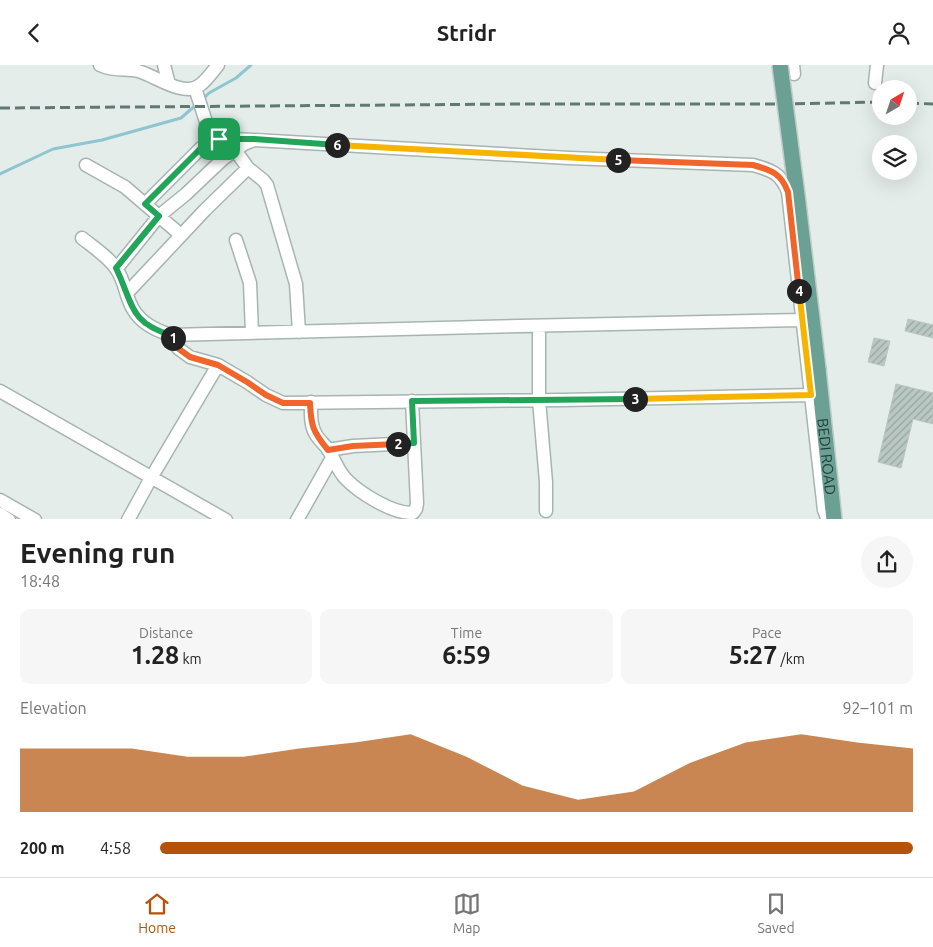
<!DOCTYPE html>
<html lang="en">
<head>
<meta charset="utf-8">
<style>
	body { margin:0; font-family:Ubuntu,sans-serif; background:#f6f6f6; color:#222; height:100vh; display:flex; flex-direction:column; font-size:19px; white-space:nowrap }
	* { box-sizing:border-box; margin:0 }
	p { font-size:16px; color:#767676 }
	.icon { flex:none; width:28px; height:28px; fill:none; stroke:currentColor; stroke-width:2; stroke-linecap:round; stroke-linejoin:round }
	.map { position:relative; height:454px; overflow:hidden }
	.side { display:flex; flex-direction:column; background:#fff; flex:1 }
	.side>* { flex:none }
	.needle { width:32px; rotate:39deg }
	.controls { position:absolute; left:872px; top:15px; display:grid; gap:10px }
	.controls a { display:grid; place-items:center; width:45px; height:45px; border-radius:50%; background:#fff; box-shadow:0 5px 20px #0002; font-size:25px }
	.pin { position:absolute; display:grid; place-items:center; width:42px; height:42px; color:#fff; margin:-21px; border-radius:10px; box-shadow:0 2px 8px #0006 }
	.km { position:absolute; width:25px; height:25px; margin:-12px; border-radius:50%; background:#222; color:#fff; font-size:14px; line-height:25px; text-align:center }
	.round { display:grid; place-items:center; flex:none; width:52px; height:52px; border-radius:26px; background:#f6f6f6 }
	.overview { display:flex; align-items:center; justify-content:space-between; height:85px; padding:0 20px }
	h1 { font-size:28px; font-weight:600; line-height:38px }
	.metrics { display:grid; grid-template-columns:repeat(3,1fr); gap:8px; height:85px; padding:5px 20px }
	.metrics div { display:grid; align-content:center; border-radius:10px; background:#f6f6f6; text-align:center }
	.metrics b { font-size:25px; font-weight:600 }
	.metrics small { font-size:14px; font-weight:400 }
	.metrics p { font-size:14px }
	.chart { height:140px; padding:10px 20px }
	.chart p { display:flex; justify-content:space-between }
	.chart svg { width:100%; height:90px; margin-top:5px; fill:#b45309; opacity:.7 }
	ul { padding:0 20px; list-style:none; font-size:16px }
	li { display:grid; grid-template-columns:80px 60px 1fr; align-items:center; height:38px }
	li i { height:12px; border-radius:6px; background:#b45309 }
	header { display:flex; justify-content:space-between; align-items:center; height:65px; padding:0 20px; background:#fff; font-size:22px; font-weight:600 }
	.dock { display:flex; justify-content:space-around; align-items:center; height:70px; border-top:1px solid #e0e0e0; background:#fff; font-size:14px; color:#767676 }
	.dock a { display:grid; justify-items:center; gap:2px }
	.dock .active { color:#b45309 }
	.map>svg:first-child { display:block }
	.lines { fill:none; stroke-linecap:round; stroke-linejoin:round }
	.stream { stroke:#8fc5d0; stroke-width:3 }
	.building { fill:url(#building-hatch); stroke:#b7c7c1 }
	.minor-casing { stroke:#a7b5b1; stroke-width:15 }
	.major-casing { stroke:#c2c9c7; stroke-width:18 }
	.minor { stroke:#fff; stroke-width:12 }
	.major { stroke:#6aa194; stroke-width:15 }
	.rail { stroke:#5f7a73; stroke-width:3; stroke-dasharray:10 5; stroke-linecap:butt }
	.major-bridge-casing { stroke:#c2c9c7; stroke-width:18; stroke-linecap:butt }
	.major-bridge { stroke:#6aa194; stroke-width:15 }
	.split-1-casing { stroke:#fff; stroke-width:10 }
	.split-2-casing { stroke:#fff; stroke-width:10 }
	.split-3-casing { stroke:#fff; stroke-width:10 }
	.split-4-casing { stroke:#fff; stroke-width:10 }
	.split-5-casing { stroke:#fff; stroke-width:10 }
	.split-6-casing { stroke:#fff; stroke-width:10 }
	.split-7-casing { stroke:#fff; stroke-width:10 }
	.split-1 { stroke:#22a559; stroke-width:6 }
	.split-2 { stroke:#f0652b; stroke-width:6 }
	.split-3 { stroke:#22a559; stroke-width:6 }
	.split-4 { stroke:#f5b400; stroke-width:6 }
	.split-5 { stroke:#f0652b; stroke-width:6 }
	.split-6 { stroke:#f5b400; stroke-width:6 }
	.split-7 { stroke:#22a559; stroke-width:6 }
	.labels { text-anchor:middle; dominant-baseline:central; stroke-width:4; stroke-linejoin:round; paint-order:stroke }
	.street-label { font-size:15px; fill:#243f38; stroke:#f5faf7 }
</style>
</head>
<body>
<header><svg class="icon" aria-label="back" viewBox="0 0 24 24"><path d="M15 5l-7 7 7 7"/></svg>Stridr<svg class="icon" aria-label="person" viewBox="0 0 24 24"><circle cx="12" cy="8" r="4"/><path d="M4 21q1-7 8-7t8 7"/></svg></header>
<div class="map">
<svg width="933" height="455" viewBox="0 0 933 455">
	<defs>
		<pattern id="building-hatch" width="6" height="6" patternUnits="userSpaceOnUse" patternTransform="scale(1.25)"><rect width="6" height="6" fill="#bac8c3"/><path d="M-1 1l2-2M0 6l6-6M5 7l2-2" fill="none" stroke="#97a49f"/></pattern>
	</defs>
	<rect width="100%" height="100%" fill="#e4edea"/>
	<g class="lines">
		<!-- stream -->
		<path class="stream" d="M 202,35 L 209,28 L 236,13 L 251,0
			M 0,109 L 53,84 L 102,75 L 181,53 L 197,39"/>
	</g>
	<!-- building -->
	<path class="building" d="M 908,254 L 933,260 L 933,273 L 905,266 Z
		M 874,273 L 890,276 L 884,301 L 868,297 Z
		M 896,319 L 933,328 L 933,359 L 913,354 L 901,403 L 878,397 Z"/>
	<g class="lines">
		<!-- minor casing -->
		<g class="minor-casing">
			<path id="minor" d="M 100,0 C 115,7 125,3 138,6 C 154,10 184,33 200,20 C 207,15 212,7 218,0
				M 164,0 L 169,19
				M 793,0 L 794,9
				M 875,18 L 877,0
				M 195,23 L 209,66 L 219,74
				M 235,85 L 248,103 L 263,115 L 267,120 L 296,219 L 299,267
				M 86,100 L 125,122 L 181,170
				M 145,139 L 201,83 C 219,71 232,74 252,75
				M 82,173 C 93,182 110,193 117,205 C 124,215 125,227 130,238 C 137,256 154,265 171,270 L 520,261 L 803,255
				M 236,175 L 250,218 L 252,268
				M 117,203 L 159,151 L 186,129 L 224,93 L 244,79 L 254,75 L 569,93 L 753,100 C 771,105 781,108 788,127 L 824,445 L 828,455
				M 127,228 L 205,145 L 248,103
				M 539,269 L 539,335 L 546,417 L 546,446
				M 171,270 L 175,279 L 179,284 L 190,292 L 218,300 L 247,317 L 266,330 L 283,338 L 562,335 L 811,330
				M 0,326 L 226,455
				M 311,337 C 311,347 310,359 315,368 C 318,374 323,378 327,383 C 334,393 337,404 345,413 C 359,428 393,449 413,448 L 416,444 L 417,438 L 412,336
				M 328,385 L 353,381 L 414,378
				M 0,435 L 35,455
				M 0,449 L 9,455
				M 128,455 L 151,413 L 218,300
				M 297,455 L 332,393"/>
		</g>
		<!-- major casing -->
		<g class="major-casing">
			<g id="major">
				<path id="s1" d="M 818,304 L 834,455"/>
			</g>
		</g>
		<!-- minor -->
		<use href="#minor" class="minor"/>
		<!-- major -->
		<use href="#major" class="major"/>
		<!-- rail -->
		<path class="rail" d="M 909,38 L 933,39
			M 0,43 L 522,39 L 786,39 L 881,37"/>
		<!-- major-bridge casing -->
		<g class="major-bridge-casing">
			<path id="major-bridge" d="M 780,0 L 797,130 L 818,304"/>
		</g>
		<!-- major-bridge -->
		<use href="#major-bridge" class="major-bridge"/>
	</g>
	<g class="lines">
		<!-- split-1 casing -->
		<g class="split-1-casing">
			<path id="split-1" d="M 173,273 L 171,270 C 129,258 133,238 116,203 L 159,151 L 145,139 L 201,83 L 210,77 L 219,74"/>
		</g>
		<!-- split-2 casing -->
		<g class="split-2-casing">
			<path id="split-2" d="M 173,273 L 175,279 L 179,284 L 190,292 L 218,300 L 247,317 L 266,330 L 283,338 L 310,338 C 311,361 313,367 328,385 L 353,381 L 398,379"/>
		</g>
		<!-- split-3 casing -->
		<g class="split-3-casing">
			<path id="split-3" d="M 398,379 L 414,378 L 412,336 L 635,334"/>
		</g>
		<!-- split-4 casing -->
		<g class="split-4-casing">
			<path id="split-4" d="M 635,334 L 811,330 L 799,226"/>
		</g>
		<!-- split-5 casing -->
		<g class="split-5-casing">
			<path id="split-5" d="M 618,95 L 753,100 C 771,105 781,108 788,127 L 799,226"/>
		</g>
		<!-- split-6 casing -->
		<g class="split-6-casing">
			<path id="split-6" d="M 337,80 L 618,95"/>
		</g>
		<!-- split-7 casing -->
		<g class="split-7-casing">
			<path id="split-7" d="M 219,74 L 254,74 L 337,80"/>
		</g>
		<!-- split-1 -->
		<use href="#split-1" class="split-1"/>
		<!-- split-2 -->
		<use href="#split-2" class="split-2"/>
		<!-- split-3 -->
		<use href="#split-3" class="split-3"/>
		<!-- split-4 -->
		<use href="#split-4" class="split-4"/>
		<!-- split-5 -->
		<use href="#split-5" class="split-5"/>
		<!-- split-6 -->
		<use href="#split-6" class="split-6"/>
		<!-- split-7 -->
		<use href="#split-7" class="split-7"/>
	</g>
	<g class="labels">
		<!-- street labels -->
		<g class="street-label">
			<text stroke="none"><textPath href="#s1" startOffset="88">BEDI ROAD</textPath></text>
		</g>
	</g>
</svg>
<div class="controls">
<a><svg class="needle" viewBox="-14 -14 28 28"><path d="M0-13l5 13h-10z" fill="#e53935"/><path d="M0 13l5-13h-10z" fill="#767676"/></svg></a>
<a><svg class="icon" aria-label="layers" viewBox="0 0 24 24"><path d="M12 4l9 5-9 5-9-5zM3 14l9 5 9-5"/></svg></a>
</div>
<div class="pin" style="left:219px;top:74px;background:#1e9e55"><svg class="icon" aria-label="arrive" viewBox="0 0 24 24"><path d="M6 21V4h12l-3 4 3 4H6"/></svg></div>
<b class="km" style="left:173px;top:273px">1</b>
<b class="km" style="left:398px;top:379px">2</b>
<b class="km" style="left:635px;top:334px">3</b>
<b class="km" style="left:799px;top:226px">4</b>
<b class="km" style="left:618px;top:95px">5</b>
<b class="km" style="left:337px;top:80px">6</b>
</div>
<section class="side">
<div class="overview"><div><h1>Evening run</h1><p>18:48</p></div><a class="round"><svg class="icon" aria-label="share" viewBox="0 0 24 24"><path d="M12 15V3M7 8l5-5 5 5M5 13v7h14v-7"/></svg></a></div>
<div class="metrics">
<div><p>Distance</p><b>1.28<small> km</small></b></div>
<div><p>Time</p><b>6:59</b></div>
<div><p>Pace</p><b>5:27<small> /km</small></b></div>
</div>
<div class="chart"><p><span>Elevation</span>92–101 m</p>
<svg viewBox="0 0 160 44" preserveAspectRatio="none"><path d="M0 44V13L10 13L20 13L30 17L40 17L50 13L60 10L70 6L80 17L90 31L100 38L110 34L120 20L130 10L140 6L150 10L160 13V44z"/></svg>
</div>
<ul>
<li><b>200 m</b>4:58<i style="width:100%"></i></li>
</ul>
</section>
<nav class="dock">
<a class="active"><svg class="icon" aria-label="home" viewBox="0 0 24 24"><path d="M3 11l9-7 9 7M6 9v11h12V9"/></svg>Home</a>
<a><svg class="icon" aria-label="map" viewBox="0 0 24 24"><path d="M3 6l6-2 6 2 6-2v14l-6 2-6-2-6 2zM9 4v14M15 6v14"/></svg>Map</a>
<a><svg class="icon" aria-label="saved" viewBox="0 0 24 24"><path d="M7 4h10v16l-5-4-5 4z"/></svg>Saved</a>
</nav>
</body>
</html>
